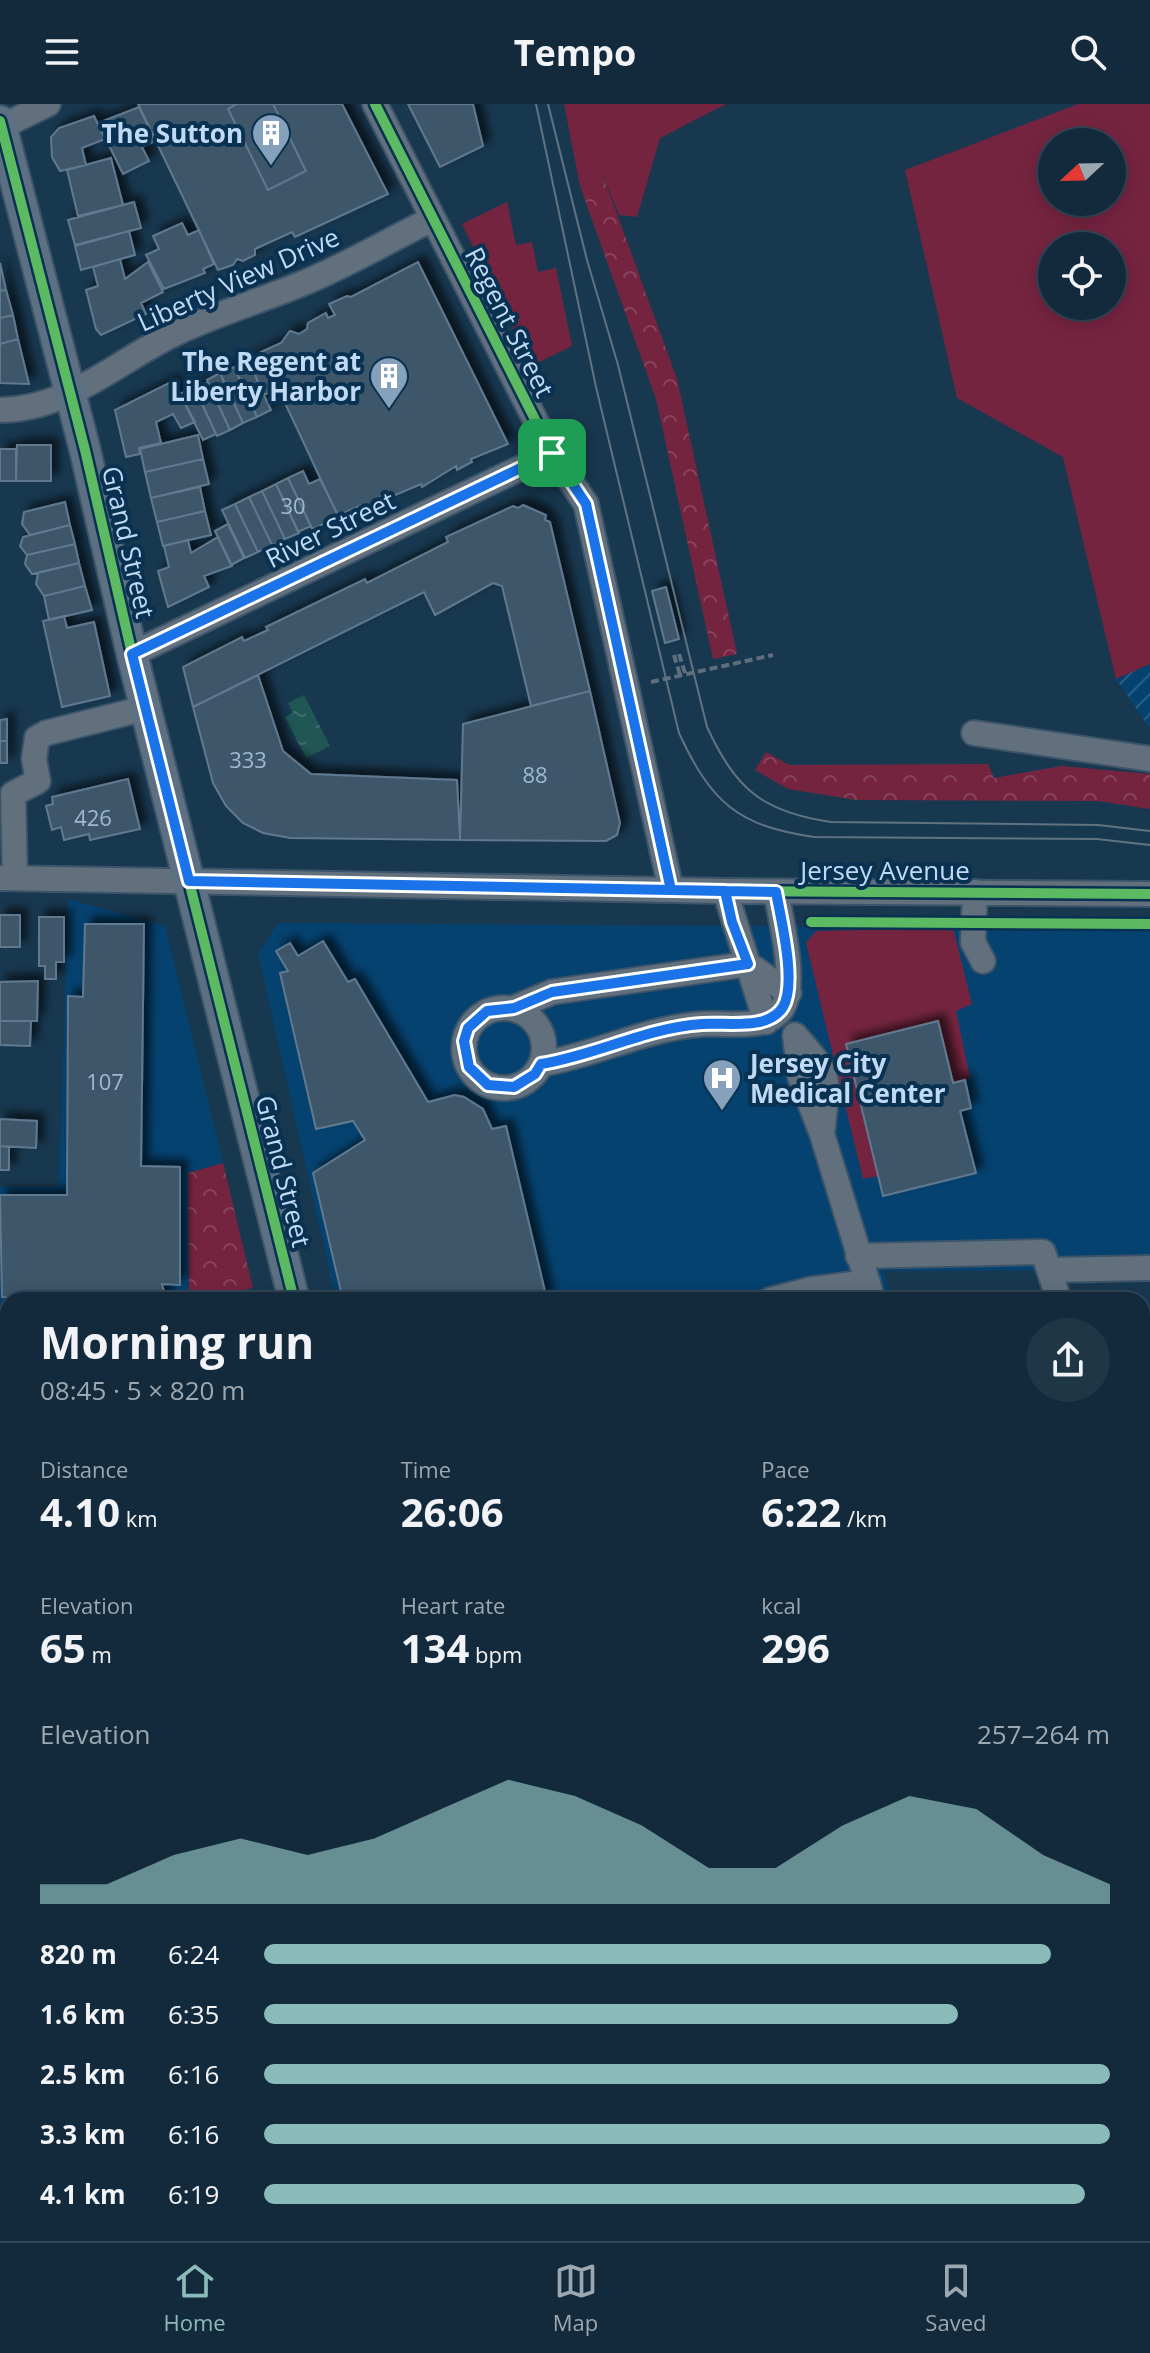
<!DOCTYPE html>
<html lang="en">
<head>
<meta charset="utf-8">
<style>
	body { margin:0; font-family:"Open Sans",sans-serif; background:#1f3647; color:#f1f3f6; height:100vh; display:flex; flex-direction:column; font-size:30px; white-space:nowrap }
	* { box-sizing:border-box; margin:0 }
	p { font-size:26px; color:#9ca7af }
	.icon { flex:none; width:44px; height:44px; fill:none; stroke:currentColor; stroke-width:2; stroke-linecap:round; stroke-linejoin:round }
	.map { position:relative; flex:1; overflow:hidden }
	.panel { position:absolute; left:0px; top:1188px; width:1150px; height:950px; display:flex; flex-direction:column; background:#122a3c; border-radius:24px 24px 0 0; box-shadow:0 4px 20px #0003,0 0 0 2px #314656 }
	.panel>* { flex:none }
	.needle { width:52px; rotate:248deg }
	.buttons { position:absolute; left:1038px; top:24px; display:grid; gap:16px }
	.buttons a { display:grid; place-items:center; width:88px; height:88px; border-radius:50%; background:#122a3c; box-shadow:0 4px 20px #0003,0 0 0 2px #314656; font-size:40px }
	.pin { position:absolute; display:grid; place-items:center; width:68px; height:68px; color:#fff; margin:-34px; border-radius:16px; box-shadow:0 4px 12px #0006 }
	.round { display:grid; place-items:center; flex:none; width:84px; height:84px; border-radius:42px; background:#1f3647 }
	.headline { display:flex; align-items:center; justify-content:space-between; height:136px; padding:0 40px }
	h1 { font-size:44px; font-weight:700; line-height:60px }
	.stats { display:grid; grid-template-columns:repeat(3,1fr); gap:12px; height:136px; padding:8px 40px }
	.stats div { display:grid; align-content:center }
	.stats b { font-size:40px; font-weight:700 }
	.stats small { font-size:22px; font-weight:400 }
	.stats p { font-size:22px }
	.chart { height:224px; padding:16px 40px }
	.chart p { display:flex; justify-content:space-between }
	.chart svg { width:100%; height:144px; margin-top:8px; fill:#8bbbb9; opacity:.7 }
	ul { padding:0 40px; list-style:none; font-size:26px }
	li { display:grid; grid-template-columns:128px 96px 1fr; align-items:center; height:60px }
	li i { height:20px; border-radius:10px; background:#8bbbb9 }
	header { display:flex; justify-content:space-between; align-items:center; height:104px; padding:0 40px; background:#122a3c; font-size:36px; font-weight:700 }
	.tabs { display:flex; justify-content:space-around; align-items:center; height:112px; border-top:2px solid #314656; background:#122a3c; font-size:22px; color:#9ca7af }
	.tabs a { display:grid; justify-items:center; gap:4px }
	.tabs .current { color:#8bbbb9 }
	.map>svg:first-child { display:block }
	.built { fill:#054270 }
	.industrial { fill:url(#industrial-furrows) }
	.grass { fill:#752440; fill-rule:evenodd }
	.forest { fill:url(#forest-crowns) }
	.water { fill:url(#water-ripples) }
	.building { fill:#3e5669; stroke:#61798e; stroke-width:2; filter:url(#shadow) }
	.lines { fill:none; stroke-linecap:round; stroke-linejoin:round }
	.minor-casing { stroke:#3b5469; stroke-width:28 }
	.major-casing { stroke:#3b5469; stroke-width:34 }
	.path { stroke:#5e6e7c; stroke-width:4; stroke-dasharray:8 4; stroke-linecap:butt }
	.minor { stroke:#62707d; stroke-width:24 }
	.major { stroke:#5c7082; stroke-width:30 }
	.tram { stroke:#607381; stroke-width:2 }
	.cycleway-casing { stroke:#093152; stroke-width:15 }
	.cycleway { stroke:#5cba63; stroke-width:10 }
	.route-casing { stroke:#fff; stroke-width:16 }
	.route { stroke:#1a73e8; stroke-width:10 }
	.labels { text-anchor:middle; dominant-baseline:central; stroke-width:8; stroke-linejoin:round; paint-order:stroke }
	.number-label { font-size:22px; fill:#a0b9d1 }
	.poi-label { font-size:26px; font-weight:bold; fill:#c0daf4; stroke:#093152; text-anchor:end }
	.street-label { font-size:26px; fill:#c0daf4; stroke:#093152 }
</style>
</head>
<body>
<header><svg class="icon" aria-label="menu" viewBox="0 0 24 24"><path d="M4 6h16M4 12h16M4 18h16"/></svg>Tempo<svg class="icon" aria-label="search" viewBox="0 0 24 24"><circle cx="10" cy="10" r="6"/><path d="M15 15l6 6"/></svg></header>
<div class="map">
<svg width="1150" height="2137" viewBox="0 0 1150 2137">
	<defs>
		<pattern id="industrial-furrows" width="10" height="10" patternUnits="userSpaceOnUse" patternTransform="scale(2)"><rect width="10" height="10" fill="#054270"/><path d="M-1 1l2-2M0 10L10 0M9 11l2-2" fill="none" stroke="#285d85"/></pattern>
		<pattern id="forest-crowns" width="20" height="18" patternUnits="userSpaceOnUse" patternTransform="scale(2)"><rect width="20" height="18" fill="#752440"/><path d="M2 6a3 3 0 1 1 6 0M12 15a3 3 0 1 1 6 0" fill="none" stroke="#87435c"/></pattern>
		<pattern id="water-ripples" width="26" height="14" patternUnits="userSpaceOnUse" patternTransform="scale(2)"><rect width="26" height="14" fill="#205755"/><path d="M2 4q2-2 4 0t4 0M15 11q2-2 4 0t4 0" fill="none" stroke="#3f6f6e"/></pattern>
		<filter id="shadow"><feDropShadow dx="7" dy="-7" stdDeviation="4" flood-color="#0009"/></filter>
	</defs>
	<rect width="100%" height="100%" fill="#183850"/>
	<!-- built -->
	<path class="built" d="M 68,795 L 165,822 L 223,1059 L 188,1069 L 189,1196 L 8,1196 L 8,1621 L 0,1621 L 0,1083 L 59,1083 Z
		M 278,819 L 1150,825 L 1150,1166 L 884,1167 L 891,1196 L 336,1196 L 258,850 Z
		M 253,1184 L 256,1196 L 209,1196 Z
		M 0,1699 L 8,1699 L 8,2130 L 505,2130 L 506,2137 L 0,2137 Z"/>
	<!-- industrial -->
	<path class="industrial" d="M 1150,560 L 1150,625 L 1116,575 Z"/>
	<!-- grass -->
	<path class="grass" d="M 564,0 L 726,0 L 660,34 L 637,113 L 619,111 L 601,66 L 580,82 Z
		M 1078,0 L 1150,0 L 1150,560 L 1116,575 L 1063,353 L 957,294 L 905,66 ZM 1052,38 L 1112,38 L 1112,98 L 1052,98 ZM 1052,142 L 1112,142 L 1112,202 L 1052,202 Z
		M 507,98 L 516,141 L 532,138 L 538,168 L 556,164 L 572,242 L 531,262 L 462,120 Z
		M 953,824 L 972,900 L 956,907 L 970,974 L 953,979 L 938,917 L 846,940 L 878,1072 L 863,1075 L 806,839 L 816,827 Z
		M 1142,1404 L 1150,1404 L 1150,1516 L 1142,1480 Z
		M 1150,1516 L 1150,2137 L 1131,2137 L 1125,2130 L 1142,2130 L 1142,1518 Z"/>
	<!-- forest -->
	<path class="forest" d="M 601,66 L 677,275 L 737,550 L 713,555 L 656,295 L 580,82 Z
		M 766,648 L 789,661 L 988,660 L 994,674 L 1061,662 L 1150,670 L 1150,705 L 1098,697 L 856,696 L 788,685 L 755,666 Z
		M 223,1059 L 253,1184 L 209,1196 L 189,1196 L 188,1069 Z"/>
	<!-- water -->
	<path class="water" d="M 304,591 L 330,642 L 306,654 L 285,613 L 293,609 L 288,599 Z"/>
	<!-- building -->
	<path class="building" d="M 138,0 L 237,0 L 228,5 L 268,86 L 306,67 L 273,0 L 342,0 L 388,90 L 295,133 L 292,128 L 255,145 L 255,151 L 243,157 L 237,155 L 233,161 L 218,166 Z
		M 138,0 L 342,0 L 388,90 L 295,133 L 292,128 L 255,145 L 255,151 L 243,157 L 237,155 L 233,161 L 218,166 Z
		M 408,0 L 473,0 L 483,42 L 440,63 Z
		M 139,3 L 155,37 L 142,43 L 149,57 L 123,70 L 98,19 Z
		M 94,12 L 105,35 L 82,44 L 86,61 L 60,67 L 52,53 L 51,33 L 59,24 Z
		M 111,54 L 123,101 L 78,112 L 67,66 Z
		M 134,98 L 141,124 L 75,141 L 68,116 Z
		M 182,119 L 188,131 L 199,126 L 214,160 L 203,165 L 205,169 L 164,185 L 146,151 L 159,145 L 153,132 Z
		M 129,127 L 135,151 L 81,166 L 75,142 Z
		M 120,155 L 125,175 L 148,158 L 163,188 L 141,199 L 146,210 L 101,231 L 96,225 L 86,186 L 98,182 L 93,163 Z
		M 418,158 L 508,340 L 471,355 L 472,358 L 457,366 L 456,362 L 422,383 L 421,380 L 393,392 L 391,388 L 381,392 L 376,400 L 365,405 L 361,401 L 338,412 L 261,248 L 281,239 L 290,227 L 299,230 L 307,225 L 308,219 L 326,209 L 328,214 L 335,211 L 329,200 L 347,192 L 351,193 Z
		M 0,159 L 6,186 L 0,187 Z
		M 6,186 L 13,211 L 0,214 L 0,187 Z
		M 13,211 L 18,235 L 0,240 L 0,214 Z
		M 18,235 L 29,280 L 0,279 L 0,240 Z
		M 261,251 L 277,285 L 264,291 L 248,256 Z
		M 249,258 L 271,306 L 257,313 L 235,265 Z
		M 234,263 L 257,313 L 243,319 L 220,269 Z
		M 220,269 L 243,319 L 230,326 L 207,276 Z
		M 173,277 L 195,318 L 181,324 L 173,310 L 156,318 L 161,339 L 139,344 L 140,350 L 126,353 L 115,306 Z
		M 208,278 L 230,326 L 217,332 L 195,285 Z
		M 194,283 L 216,330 L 203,336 L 180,290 Z
		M 198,331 L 203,355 L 145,368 L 140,345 Z
		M 17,341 L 51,341 L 51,377 L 16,377 Z
		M 0,345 L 16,345 L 16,377 L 0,377 Z
		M 203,355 L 209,380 L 151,394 L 145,368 Z
		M 303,367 L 309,380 L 320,375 L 339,413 L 312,425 L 288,374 Z
		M 288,374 L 311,422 L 298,428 L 276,380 Z
		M 276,380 L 299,429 L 285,435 L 262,387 Z
		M 200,383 L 205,407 L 157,418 L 151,394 Z
		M 262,387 L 285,435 L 272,441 L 249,393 Z
		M 249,393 L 272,441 L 258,448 L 235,400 Z
		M 65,398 L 70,421 L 30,431 L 22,420 L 24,408 Z
		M 235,400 L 258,448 L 245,454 L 222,406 Z
		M 523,401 L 546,411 L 545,416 L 550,418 L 590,587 L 531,602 L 502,482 L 493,479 L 435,511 L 424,488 L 193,603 L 183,563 L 242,533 L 244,537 L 268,526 L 266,523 L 365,475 L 367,479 L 448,438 L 446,433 L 513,402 L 518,404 Z
		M 205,407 L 211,431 L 163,442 L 157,418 Z
		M 228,420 L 244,454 L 231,461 L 215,427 Z
		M 70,421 L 75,440 L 27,451 L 20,442 L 23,433 Z
		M 218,433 L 232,462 L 204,472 L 209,483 L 168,503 L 158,467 L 169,463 L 164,442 L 188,436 L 191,449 Z
		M 75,440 L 79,459 L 32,470 L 25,460 L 27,451 Z
		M 79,459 L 85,482 L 44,492 L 36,480 L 38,469 Z
		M 85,482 L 92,506 L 49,516 L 44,492 Z
		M 666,483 L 679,535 L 665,539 L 652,487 Z
		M 64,512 L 67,524 L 94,518 L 110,592 L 62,603 L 43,517 Z
		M 258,571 L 283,647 L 311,670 L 457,676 L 460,736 L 290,734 L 263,729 L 243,719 L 226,702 L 213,679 L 193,603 Z
		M 590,587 L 620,719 L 617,731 L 606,737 L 460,736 L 463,620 Z
		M 7,615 L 7,637 L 0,637 L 0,616 Z
		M 0,637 L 7,637 L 7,659 L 0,659 Z
		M 128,675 L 140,725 L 90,736 L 89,730 L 64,736 L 61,723 L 52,726 L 46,702 L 53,700 L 52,693 Z
		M 0,811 L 20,811 L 20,843 L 0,843 Z
		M 39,813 L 64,813 L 64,858 L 56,858 L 56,875 L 45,875 L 45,862 L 39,862 Z
		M 85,820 L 144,820 L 141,1062 L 180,1063 L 180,1181 L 162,1180 L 166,1196 L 2,1193 L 0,1091 L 67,1091 L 68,892 L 83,893 Z
		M 323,837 L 348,878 L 355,875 L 428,998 L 455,991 L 464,993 L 483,1005 L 492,1025 L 506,1022 L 547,1196 L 343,1196 L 313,1069 L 365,1036 L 353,1017 L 316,1025 L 280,869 L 288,867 L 276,847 L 290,839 L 298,852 Z
		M 38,877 L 37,917 L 0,917 L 0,878 Z
		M 0,917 L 31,917 L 30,942 L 0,941 Z
		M 938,917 L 953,979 L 965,976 L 971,1004 L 960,1007 L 976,1069 L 883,1092 L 846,940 Z
		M 0,1015 L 37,1017 L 36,1044 L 0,1042 Z
		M 0,1042 L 9,1043 L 9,1066 L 0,1066 Z
		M 0,1250 L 8,1250 L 8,1587 L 4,1587 L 6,1545 L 0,1545 Z
		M 0,1622 L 4,1622 L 3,1644 L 0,1644 Z
		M 4,1622 L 8,1622 L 8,1644 L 3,1644 Z
		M 0,1754 L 8,1754 L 8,1841 L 0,1841 Z
		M 567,2130 L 621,2130 L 623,2137 L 569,2137 Z"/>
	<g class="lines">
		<!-- minor casing -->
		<g class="minor-casing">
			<path id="minor" d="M 375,0 L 552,349 L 586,400 L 671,786
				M 1,23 L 48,0
				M 0,306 C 68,306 117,257 176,229 C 218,209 263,196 306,178 C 349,160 390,136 432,115
				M 132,550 L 552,349
				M 974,629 L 1150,655
				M 0,774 L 725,787 L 1150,790
				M 15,774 L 13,690 L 38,677 L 34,655 L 37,634 L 46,629 L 146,604
				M 725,787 L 766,918
				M 975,788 L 973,838 L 983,857
				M464 944a40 40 0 1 1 80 0a40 40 0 1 1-80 0Z
				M 514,904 L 552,888 L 748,860 L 789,889
				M 795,931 L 800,973 L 822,1030 L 873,1196
				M 795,931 C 832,974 828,968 823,1023
				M 541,960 C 597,951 645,924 702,920 C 727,918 768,928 783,903 C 797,879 781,816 776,788
				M 858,1152 L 1043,1148 L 1059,1196
				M 1051,1166 L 1150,1164
				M 770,1196 L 808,1186 L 868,1178
				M 1142,1251 L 1150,1251
				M 1142,1348 L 1150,1348
				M 0,1671 L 8,1671
				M 0,1735 L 8,1734
				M 0,1938 L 8,1939
				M 266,2130 L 266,2137
				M 424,2130 L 425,2137"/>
		</g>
		<!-- major casing -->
		<g class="major-casing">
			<path id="major" d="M 0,17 L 85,346 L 132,550 L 294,1196
				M 520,2130 L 522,2137"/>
		</g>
		<!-- path -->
		<path class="path" d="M 679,550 L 685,569
			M 674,551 L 680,571
			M 651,578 L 773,551"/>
		<!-- minor -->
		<use href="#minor" class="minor"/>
		<!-- major -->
		<use href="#major" class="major"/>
		<!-- tram -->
		<path class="tram" d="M 536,0 L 596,283 L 679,629 C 711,698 737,722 814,733 L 1097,735 L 1150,741
			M 548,0 L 587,156 L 618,261 L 707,623 C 736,685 762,708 831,718 L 1098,721 L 1150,727"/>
		<!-- cycleway casing -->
		<g class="cycleway-casing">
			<path id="cycleway" d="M 375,0 L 552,349 L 586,400 L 671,786
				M 0,17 L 85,346 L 132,550 L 294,1196
				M 189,777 L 725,787 L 1150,790
				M 811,818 L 1150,820"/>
		</g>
		<!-- cycleway -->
		<use href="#cycleway" class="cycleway"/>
	</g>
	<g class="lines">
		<!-- route casing -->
		<g class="route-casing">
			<path id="route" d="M 552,349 L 132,550 L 189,777 C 367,782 546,784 725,787 L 732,818 L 748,860 L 552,888 L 514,904 L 487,907 L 468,924 L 464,937 L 469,963 L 488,981 L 514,983 L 535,970 L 541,960 C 597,951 645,924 702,920 C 727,918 768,927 783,903 C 797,879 781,816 776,788 L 671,786 L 586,400 L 552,349"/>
		</g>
		<!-- route -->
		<use href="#route" class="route"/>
	</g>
	<!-- icons -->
	<defs>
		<g id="building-pin" transform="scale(2)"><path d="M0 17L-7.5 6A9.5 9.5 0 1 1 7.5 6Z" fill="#85a1bb" stroke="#093152"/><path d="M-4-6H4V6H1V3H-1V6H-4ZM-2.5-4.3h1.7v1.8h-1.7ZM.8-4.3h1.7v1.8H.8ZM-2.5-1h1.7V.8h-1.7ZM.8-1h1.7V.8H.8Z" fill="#fff"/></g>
		<g id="hospital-pin" transform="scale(2)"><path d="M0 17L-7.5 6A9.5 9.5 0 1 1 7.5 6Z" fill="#85a1bb" stroke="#093152"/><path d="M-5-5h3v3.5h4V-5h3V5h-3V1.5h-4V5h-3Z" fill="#fff"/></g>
	</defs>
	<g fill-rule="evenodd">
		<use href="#building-pin" x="271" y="29"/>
		<use href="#building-pin" x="389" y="272"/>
		<use href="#hospital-pin" x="722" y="974"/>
	</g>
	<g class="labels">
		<!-- number labels -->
		<g class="number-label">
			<text x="293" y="401">30</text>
			<text x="248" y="655">333</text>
			<text x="535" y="670">88</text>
			<text x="93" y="713">426</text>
			<text x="105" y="977">107</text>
		</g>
		<!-- poi labels -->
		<g class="poi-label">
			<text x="243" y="29">The Sutton</text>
			<text x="361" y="257">The Regent at<tspan x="361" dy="30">Liberty Harbor</tspan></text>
			<text x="750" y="959" text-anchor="start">Jersey City<tspan x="750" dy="30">Medical Center</tspan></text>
		</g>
		<!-- street labels -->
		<g class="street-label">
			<text transform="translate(238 175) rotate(-24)">Liberty View Drive</text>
			<text transform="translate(510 218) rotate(63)">Regent Street</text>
			<text transform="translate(330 425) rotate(-26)">River Street</text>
			<text transform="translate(129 438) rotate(77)">Grand Street</text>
			<text x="885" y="766">Jersey Avenue</text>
			<text transform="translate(284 1067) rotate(76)">Grand Street</text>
		</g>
	</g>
</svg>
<div class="buttons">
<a><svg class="needle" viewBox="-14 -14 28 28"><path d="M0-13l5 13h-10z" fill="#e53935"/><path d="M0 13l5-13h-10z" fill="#9ca7af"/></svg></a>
<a><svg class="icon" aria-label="locate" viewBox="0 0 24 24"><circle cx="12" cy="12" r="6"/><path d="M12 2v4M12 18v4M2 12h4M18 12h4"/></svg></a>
</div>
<div class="pin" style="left:552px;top:349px;background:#1e9e55"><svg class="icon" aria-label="arrive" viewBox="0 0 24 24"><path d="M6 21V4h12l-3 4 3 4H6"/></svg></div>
<section class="panel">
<div class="headline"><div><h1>Morning run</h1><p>08:45 · 5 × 820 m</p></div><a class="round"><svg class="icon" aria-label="share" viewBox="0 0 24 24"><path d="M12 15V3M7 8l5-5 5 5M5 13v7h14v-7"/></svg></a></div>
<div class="stats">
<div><p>Distance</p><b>4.10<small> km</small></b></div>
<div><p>Time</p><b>26:06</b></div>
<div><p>Pace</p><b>6:22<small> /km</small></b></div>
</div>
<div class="stats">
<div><p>Elevation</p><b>65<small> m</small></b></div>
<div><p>Heart rate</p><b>134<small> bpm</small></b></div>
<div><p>kcal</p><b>296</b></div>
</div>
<div class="chart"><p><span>Elevation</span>257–264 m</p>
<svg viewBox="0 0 160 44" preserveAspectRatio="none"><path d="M0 44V38L10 38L20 29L30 24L40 29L50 24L60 15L70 6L80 11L90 20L100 33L110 33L120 20L130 11L140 15L150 29L160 38V44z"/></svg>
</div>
<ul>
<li><b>820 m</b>6:24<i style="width:93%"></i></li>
<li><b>1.6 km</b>6:35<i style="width:82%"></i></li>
<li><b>2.5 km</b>6:16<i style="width:100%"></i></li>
<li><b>3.3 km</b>6:16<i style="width:100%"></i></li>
<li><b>4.1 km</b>6:19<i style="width:97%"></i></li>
</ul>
</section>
</div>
<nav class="tabs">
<a class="current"><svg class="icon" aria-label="home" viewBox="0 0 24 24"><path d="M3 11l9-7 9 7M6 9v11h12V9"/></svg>Home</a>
<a><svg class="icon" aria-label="map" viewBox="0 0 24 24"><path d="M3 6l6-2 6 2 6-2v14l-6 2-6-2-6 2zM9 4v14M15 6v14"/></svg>Map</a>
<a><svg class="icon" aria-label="saved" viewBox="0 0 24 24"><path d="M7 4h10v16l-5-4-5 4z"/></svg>Saved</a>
</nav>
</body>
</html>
